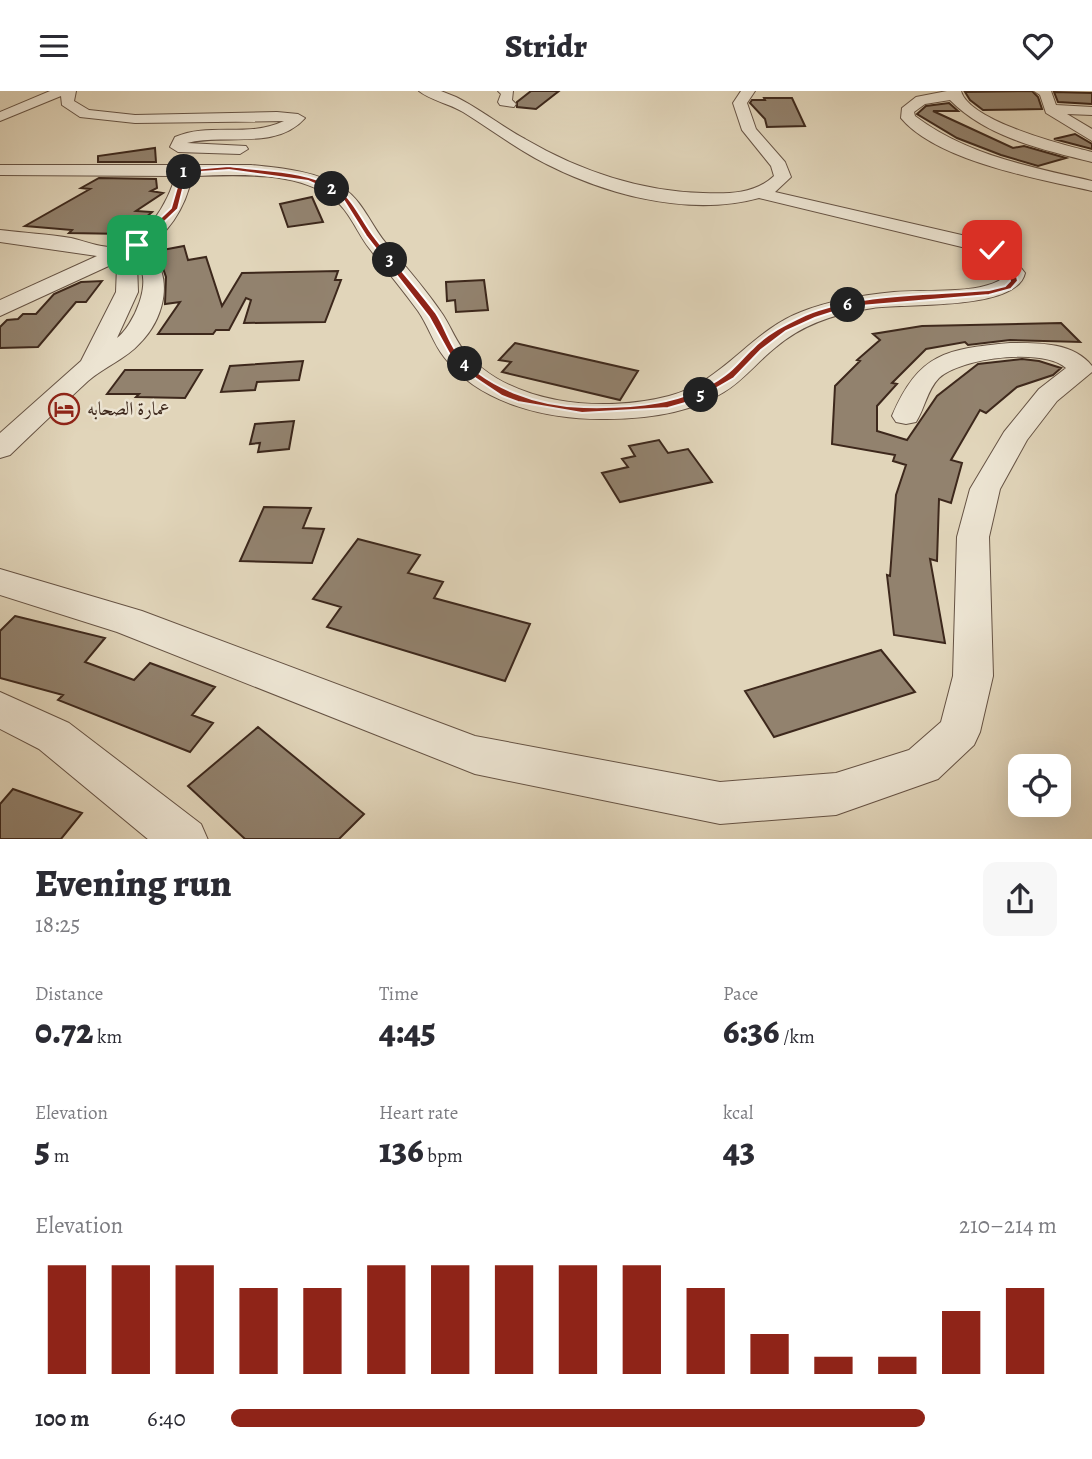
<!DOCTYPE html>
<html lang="en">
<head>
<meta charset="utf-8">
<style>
	body { margin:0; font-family:Alegreya,Amiri,serif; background:#f7f7f7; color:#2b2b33; height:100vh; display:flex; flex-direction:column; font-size:26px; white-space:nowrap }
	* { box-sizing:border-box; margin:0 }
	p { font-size:23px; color:#7c7c81 }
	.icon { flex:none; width:38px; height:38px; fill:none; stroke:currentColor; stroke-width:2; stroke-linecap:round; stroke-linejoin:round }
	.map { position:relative; height:748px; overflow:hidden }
	.details { display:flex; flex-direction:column; background:#fff; flex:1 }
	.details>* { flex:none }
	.controls { position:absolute; left:1008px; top:663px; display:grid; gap:14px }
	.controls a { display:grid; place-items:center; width:63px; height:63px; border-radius:14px; background:#fff; box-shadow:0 7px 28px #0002; font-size:35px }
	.pin { position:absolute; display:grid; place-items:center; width:60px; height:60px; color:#fff; margin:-30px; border-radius:14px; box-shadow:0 4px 10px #0006 }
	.km { position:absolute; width:35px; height:35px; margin:-18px; border-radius:50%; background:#222; color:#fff; font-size:19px; line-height:35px; text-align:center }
	.round { display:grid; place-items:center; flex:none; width:74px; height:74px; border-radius:14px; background:#f7f7f7 }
	.headline { display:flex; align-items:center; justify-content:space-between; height:119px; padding:0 35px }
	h1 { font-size:38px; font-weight:800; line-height:52px }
	.figures { display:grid; grid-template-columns:repeat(3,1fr); gap:10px; height:119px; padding:7px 35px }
	.figures div { display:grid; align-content:center }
	.figures b { font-size:35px; font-weight:800 }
	.figures small { font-size:19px; font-weight:400 }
	.figures p { font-size:19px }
	.chart { height:196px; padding:14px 35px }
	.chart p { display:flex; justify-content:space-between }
	.chart svg { width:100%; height:126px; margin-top:7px; stroke:#8f2418; stroke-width:6 }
	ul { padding:0 35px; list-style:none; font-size:23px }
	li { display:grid; grid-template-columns:112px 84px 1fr; align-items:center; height:52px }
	li i { height:18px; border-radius:9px; background:#8f2418 }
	header { display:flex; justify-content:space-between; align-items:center; height:91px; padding:0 35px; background:#fff; font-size:32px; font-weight:800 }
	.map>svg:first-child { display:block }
	.building { fill:#92826e; stroke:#3d281c; stroke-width:2 }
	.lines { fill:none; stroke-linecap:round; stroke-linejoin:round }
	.minor-casing { stroke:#665344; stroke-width:2 }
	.minor { fill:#ece4d2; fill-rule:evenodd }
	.route { fill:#8f2418; stroke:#fff; stroke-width:2 }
	.labels { text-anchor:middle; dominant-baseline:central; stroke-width:5; stroke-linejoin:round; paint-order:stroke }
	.poi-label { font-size:19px; fill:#3d281c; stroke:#ece4d2; text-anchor:start }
</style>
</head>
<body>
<header><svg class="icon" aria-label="menu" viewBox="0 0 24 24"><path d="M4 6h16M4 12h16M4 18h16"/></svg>Stridr<svg class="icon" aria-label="heart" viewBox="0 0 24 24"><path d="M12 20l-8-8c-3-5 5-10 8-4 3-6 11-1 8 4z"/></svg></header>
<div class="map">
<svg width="1092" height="749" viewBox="0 0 1092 749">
	<rect width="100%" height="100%" fill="#e1d5ba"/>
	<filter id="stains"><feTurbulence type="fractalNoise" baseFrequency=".00286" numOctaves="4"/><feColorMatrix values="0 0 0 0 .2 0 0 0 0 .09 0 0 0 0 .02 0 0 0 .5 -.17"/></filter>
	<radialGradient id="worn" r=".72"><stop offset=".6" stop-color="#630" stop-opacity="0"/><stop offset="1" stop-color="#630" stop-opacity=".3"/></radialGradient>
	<!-- building -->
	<path class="building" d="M 531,0 L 559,0 L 536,18 L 517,16 L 517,11 Z
		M 1032,0 L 1038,6 L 1042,18 L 983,19 L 970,9 L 965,1 Z
		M 1054,1 L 1092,2 L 1092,13 L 1058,11 Z
		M 764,7 L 792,7 L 805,35 L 767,36 L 765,28 L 750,12 L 752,9 L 765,9 Z
		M 949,12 L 958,20 L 933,20 L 1013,57 L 1024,55 L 1066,67 L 1038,75 L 1001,64 L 957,47 L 917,23 L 926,15 Z
		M 1075,43 L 1092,53 L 1092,58 L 1054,48 Z
		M 155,57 L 156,71 L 98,71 L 98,65 Z
		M 99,87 L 156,88 L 157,97 L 151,100 L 163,102 L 136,120 L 152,121 L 127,143 L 69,142 L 72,139 L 25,135 L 90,98 L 81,97 Z
		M 312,106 L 323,131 L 288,136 L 280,113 Z
		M 184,155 L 188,169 L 206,166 L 222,215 L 242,182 L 338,180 L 335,189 L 341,189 L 325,231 L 244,232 L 251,209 L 246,207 L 229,239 L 216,239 L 213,243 L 158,243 L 180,211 L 165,213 L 166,186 L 157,160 Z
		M 484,189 L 488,219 L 456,221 L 455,209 L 447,210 L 446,191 Z
		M 102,190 L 86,211 L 76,211 L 38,256 L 0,257 L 0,236 L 7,229 L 18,228 L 23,223 L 36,223 L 54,203 L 81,191 Z
		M 1061,232 L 1080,251 L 1010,249 L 968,254 L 965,251 L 926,258 L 892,292 L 897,293 L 877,315 L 877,340 L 907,349 L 937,305 L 978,273 L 1022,268 L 1039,270 L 1061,277 L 1053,284 L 1017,296 L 986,322 L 980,319 L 951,369 L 962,372 L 951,412 L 939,408 L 937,470 L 930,468 L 945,552 L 894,544 L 887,484 L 890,485 L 896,404 L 906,374 L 893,370 L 895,364 L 832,353 L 835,295 L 860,270 L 857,269 L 880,249 L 873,243 L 922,235 Z
		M 515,252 L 638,280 L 620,309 L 502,281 L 511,271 L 499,269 Z
		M 303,270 L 299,289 L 257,291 L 255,299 L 221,301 L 230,275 Z
		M 125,279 L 202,279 L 185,307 L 136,306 L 139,303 L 107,303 Z
		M 294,330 L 289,358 L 258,361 L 260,352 L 250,353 L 255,333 Z
		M 659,349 L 668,362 L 688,358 L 712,391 L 620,411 L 602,382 L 628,376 L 622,368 L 635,365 L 629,355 Z
		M 264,416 L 311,417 L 303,437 L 324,438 L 312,472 L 240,470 Z
		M 358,448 L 420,464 L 408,482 L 443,491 L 434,507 L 530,533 L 505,590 L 327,536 L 341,516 L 313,508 Z
		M 15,525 L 105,547 L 85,571 L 134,589 L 150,572 L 215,596 L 192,624 L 213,632 L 190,661 L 58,609 L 63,604 L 0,587 L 0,540 Z
		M 881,559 L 915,601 L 774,646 L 745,600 Z
		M 258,636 L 364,723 L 339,748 L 245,748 L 188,695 Z
		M 13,698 L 82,722 L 61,748 L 0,748 L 0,713 Z"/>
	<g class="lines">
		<!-- minor casing -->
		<g class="minor-casing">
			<path id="minor" d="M 50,0 L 76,0 L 74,10 L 89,19 L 135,24 L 277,21 L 298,23 L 305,27 C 276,60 224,42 187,52 L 246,55 L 248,58 L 240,63 L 178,61 L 170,56 L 175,46 C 209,31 249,47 284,30 L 135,32 L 80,26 L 62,14 L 61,5 L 0,30 L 0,21 Z
				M 419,0 L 441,0 L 456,6 C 480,18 501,35 525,48 C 580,80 639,100 703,102 C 728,103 755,103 774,85 L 771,75 L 742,39 L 733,12 L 741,0 L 755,0 L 747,12 L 756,38 L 785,71 L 791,86 L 775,101 L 979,148 L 1011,164 L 1025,182 C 1017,220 907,212 873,217 C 838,222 804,232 776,256 C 758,270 744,289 724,301 C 691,322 645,328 607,328 C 550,329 480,314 444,266 C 433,252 428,234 418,220 C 402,198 385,178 369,157 C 356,140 347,114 327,103 C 288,80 236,84 192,85 C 186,116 167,147 138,161 L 153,165 C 174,191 162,230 140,252 C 126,268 104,276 88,290 C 62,314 36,339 10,364 L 0,367 L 0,342 L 81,270 L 116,201 L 117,176 L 113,173 L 0,225 L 0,209 L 97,165 L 0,151 L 0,139 C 24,142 48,143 71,147 C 84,150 101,157 114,156 C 143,155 170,109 175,85 L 0,84 L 0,74 L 251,74 C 281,77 317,80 343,97 C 362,109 371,134 385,151 C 404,174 424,196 441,221 C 449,232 454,246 462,257 C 507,315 604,322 669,305 C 723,291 751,240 801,221 C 831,209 863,204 894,201 C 923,198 981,204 1003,187 L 1004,182 L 997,173 L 966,157 L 759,107 C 686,127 599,102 535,67 C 510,53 487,36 463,21 C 450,13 430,9 419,0 ZM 137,173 C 154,189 133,235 117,247 L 138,201 Z
				M 498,0 L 513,0 L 512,9 L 516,13 L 514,16 L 500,14 L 498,11 L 501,3 Z
				M 947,0 L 961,0 C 969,30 1063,54 1092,61 L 1092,71 C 1043,59 986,46 950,9 L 925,13 L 914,21 L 915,25 C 966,64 1031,76 1092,90 L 1092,100 C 1038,88 937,70 901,27 L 902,17 L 916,6 Z
				M 1034,0 L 1051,0 L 1056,14 L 1092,16 L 1092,24 L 1067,23 L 1092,38 L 1092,50 L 1046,22 L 1040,4 Z
				M 1010,252 C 1039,252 1073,251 1092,275 L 1092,281 L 1057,310 L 1027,349 L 1000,398 L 989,446 L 993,585 L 980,641 L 974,654 L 938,688 L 836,724 L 720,733 L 475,683 L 117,541 L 0,504 L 0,478 L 142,520 L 475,645 L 720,691 L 836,682 L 909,659 L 941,631 L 953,585 L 957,446 L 970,398 L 1004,341 L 1039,298 L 1066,277 C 1044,256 960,267 939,287 C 927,299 925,317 916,331 L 906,333 L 896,331 L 892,325 C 919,262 946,258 1010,252 Z
				M 0,601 L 69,632 L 201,733 L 208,749 L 149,749 L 39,658 L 0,638 Z"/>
		</g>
		<!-- minor -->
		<use href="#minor" class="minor"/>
	</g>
	<!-- route -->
	<path class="route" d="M 229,75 C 263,80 308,79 338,98 C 354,109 361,128 373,144 C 393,171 416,195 436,222 C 444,234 448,248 456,260 C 484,297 539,315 584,316 C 633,317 685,314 725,284 C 735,277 743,266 752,258 C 767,242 786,233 805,224 C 859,202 930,204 989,199 L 1005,195 L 1010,190 L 1008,175 L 989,161 L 989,157 L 995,157 L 1014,172 L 1018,190 L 1011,198 L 989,204 L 849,216 L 815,227 L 786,240 L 761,259 L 734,287 L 696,309 L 668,317 L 582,322 L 518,311 L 502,305 L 472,285 L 450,264 L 429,226 L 366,145 L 344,110 L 331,100 L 308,90 L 229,79 L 187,82 L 178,118 L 139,155 L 134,155 L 134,152 L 171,117 L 182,79 Z"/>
	<!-- icons -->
	<defs>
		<g id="hotel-ring" transform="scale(1.575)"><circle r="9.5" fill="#ece4d2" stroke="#8f2418" stroke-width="1.5"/><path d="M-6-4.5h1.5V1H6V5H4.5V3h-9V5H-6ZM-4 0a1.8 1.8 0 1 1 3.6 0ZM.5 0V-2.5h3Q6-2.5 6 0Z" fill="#8f2418"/></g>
	</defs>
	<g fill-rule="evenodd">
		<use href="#hotel-ring" x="64" y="318"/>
	</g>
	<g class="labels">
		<!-- poi labels -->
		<g class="poi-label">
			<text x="87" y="318">عمارة الصحابه</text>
		</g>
	</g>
	<rect width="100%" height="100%" filter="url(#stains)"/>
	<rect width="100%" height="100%" fill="url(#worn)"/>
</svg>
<div class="controls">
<a><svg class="icon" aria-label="locate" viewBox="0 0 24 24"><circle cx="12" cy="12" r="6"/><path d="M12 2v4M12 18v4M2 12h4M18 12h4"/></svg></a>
</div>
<div class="pin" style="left:137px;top:154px;background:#1e9e55"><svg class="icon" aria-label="arrive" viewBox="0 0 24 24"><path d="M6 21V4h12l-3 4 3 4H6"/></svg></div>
<div class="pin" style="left:992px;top:159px;background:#d93025"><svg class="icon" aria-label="check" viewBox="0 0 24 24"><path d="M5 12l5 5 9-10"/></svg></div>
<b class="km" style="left:184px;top:81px">1</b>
<b class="km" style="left:332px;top:98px">2</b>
<b class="km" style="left:390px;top:169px">3</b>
<b class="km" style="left:465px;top:273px">4</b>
<b class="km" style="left:701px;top:304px">5</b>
<b class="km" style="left:848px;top:214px">6</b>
</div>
<section class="details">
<div class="headline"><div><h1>Evening run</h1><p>18:25</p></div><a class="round"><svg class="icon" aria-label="share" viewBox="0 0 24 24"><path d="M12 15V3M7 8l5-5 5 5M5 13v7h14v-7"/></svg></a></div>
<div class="figures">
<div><p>Distance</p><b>0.72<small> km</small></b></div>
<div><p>Time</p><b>4:45</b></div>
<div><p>Pace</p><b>6:36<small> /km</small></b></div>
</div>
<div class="figures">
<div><p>Elevation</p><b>5<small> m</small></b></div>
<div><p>Heart rate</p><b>136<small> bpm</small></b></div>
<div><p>kcal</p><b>43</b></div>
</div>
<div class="chart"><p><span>Elevation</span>210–214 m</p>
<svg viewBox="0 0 160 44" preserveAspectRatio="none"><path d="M5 44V6M15 44V6M25 44V6M35 44V14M45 44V14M55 44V6M65 44V6M75 44V6M85 44V6M95 44V6M105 44V14M115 44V30M125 44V38M135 44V38M145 44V22M155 44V14"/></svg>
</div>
<ul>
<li><b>100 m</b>6:40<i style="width:84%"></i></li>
</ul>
</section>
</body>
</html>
